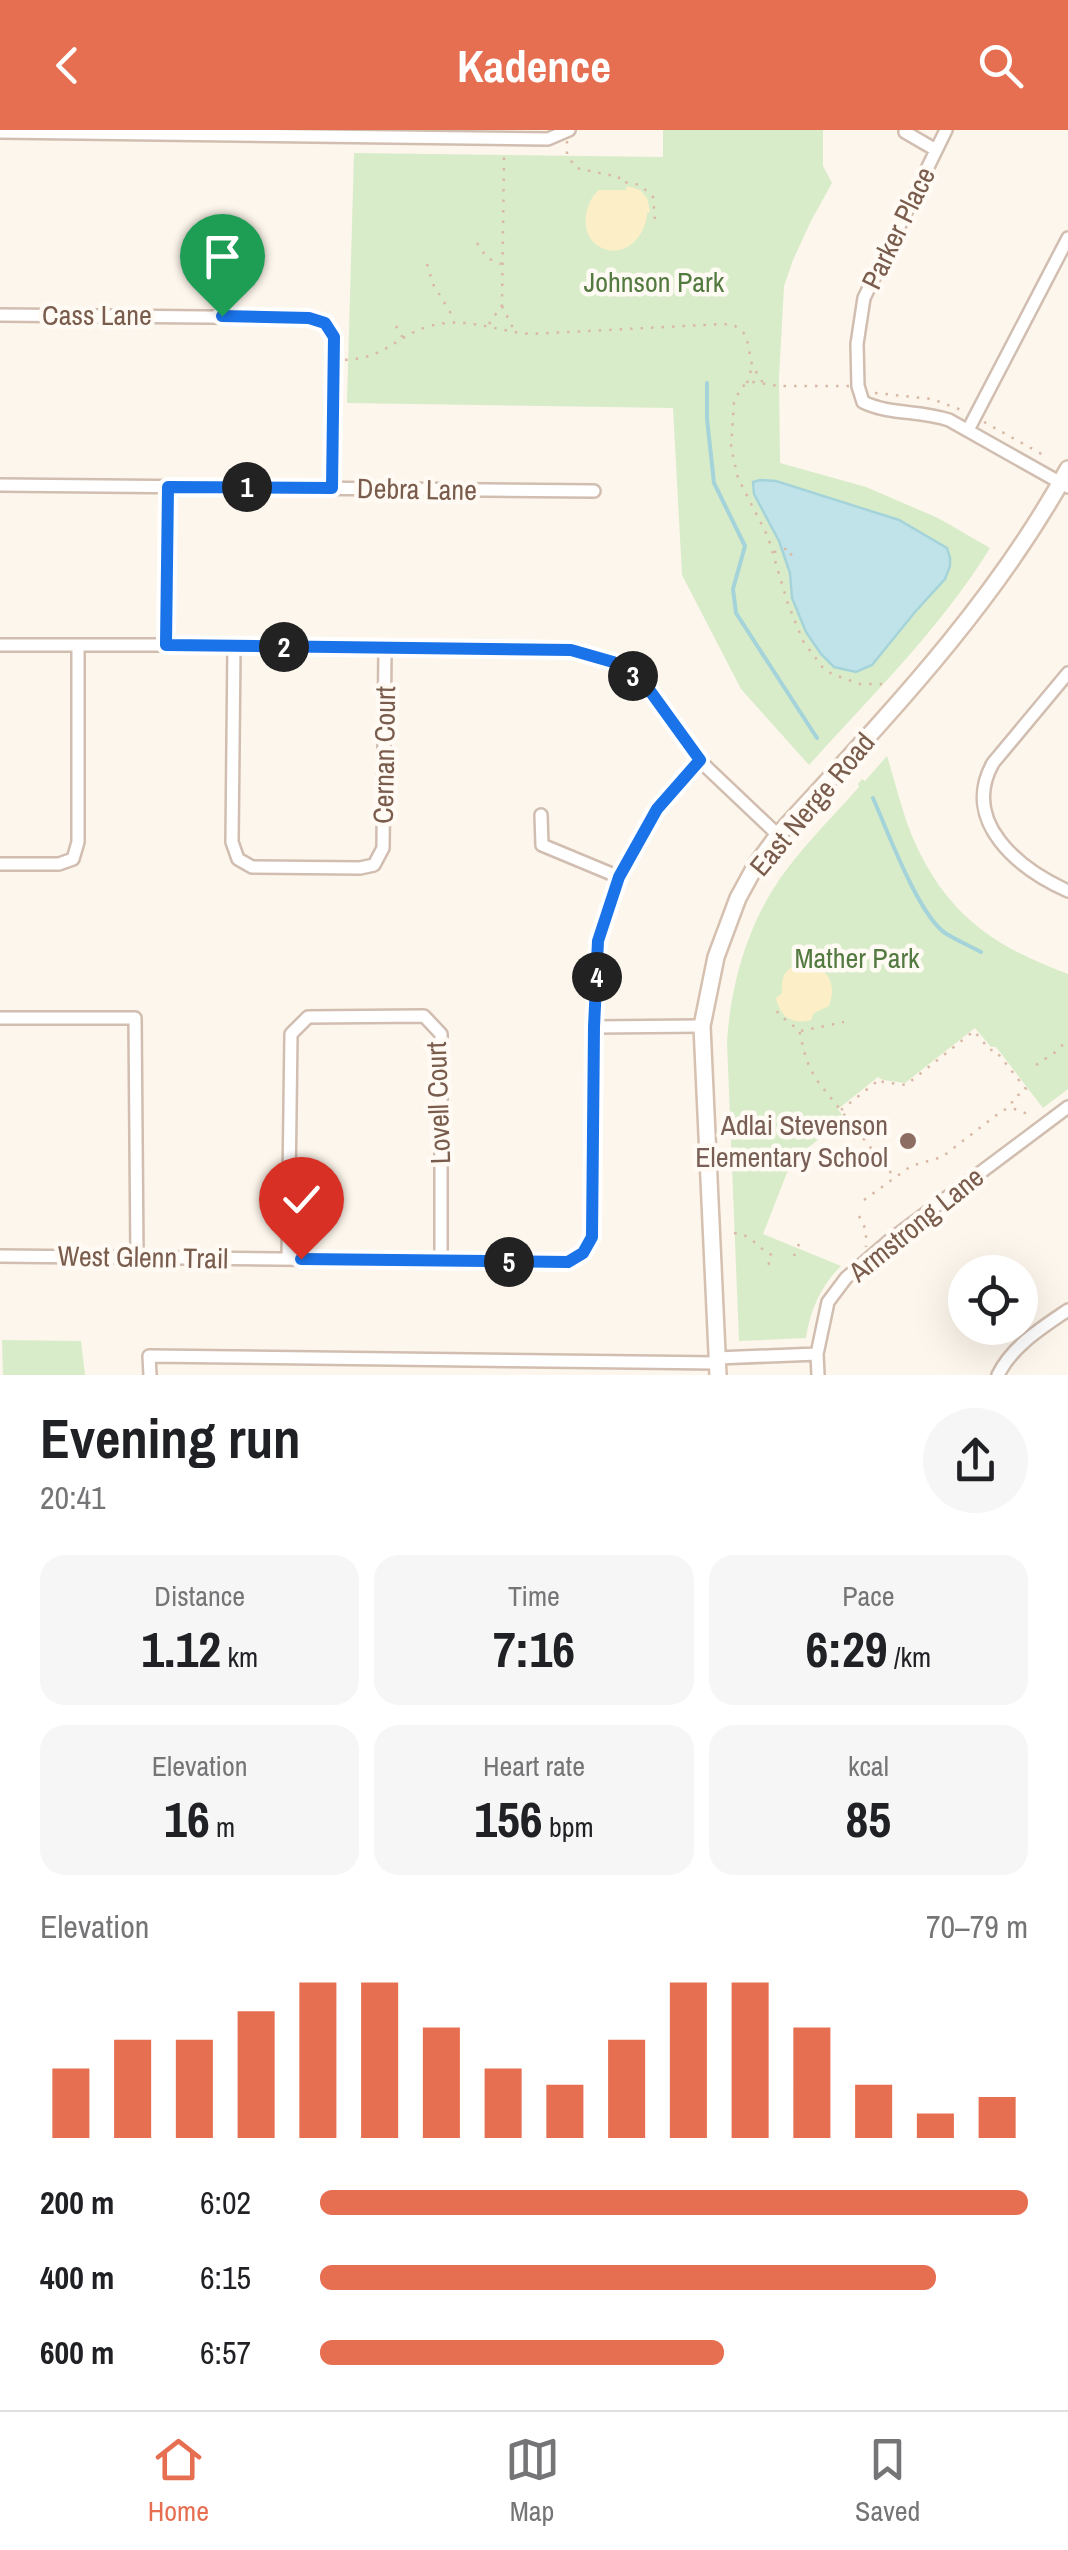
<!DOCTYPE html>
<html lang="en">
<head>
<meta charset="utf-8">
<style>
	body { margin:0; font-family:"Archivo Narrow",sans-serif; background:#f6f6f6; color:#202124; height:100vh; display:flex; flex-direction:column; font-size:38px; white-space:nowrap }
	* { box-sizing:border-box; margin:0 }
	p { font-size:32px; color:#757577 }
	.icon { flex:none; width:55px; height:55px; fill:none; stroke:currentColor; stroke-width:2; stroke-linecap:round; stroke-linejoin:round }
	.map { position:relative; height:1245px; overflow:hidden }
	.drawer { display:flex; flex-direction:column; background:#fff; flex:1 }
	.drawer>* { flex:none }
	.fabs { position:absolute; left:948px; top:1125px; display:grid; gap:20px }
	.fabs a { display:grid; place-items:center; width:90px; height:90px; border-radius:50%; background:#fff; box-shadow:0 10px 40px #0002; font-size:50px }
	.pin { position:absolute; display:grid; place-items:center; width:85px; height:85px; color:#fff; margin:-102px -42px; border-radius:50% 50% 50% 0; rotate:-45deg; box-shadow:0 0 10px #0007 }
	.pin .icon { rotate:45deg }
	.km { position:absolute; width:50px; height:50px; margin:-25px; border-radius:50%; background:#222; color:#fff; font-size:28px; line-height:50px; text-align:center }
	.round { display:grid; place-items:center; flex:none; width:105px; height:105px; border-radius:52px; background:#f6f6f6 }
	.headline { display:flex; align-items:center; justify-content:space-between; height:170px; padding:0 40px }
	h1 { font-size:55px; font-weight:700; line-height:75px }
	.figures { display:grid; grid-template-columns:repeat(3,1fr); gap:15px; height:170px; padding:10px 40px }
	.figures div { display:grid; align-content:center; border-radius:25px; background:#f6f6f6; text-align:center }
	.figures b { font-size:50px; font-weight:700 }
	.figures small { font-size:28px; font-weight:400 }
	.figures p { font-size:28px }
	.chart { height:280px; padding:20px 40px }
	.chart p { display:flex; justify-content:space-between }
	.chart svg { width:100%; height:180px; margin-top:10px; stroke:#e76f51; stroke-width:6 }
	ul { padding:0 40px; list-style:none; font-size:32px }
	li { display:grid; grid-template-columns:160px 120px 1fr; align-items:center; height:75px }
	li i { height:25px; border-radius:12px; background:#e76f51 }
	header { display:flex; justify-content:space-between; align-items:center; height:130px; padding:0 40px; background:#e76f51; color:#fff; font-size:45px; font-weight:700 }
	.dock { display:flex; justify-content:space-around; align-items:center; height:140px; border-top:2px solid #e0e0e0; background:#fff; font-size:28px; color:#757577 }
	.dock a { display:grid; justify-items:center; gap:5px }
	.dock .active { color:#e76f51 }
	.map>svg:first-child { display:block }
	.green { fill:#d8ecc9 }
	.sand { fill:#fcefc7 }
	.water { fill:#bfe3e8; stroke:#a5d3da; stroke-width:2.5 }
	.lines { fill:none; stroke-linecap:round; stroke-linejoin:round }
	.stream { stroke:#a5d3da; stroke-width:4 }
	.street-casing { stroke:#d1beb0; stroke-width:16 }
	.secondary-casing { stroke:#d6c0b0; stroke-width:20 }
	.path { stroke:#d9b8a5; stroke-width:2.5; stroke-dasharray:2.5 8; stroke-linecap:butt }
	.street { stroke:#fff; stroke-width:11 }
	.secondary { stroke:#fff; stroke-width:15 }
	.route-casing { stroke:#fff; stroke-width:20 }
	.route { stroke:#1a73e8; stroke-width:12 }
	.education-dot { fill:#8d6e63; stroke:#fffaf3; stroke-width:4 }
	.labels { text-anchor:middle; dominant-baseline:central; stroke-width:9; stroke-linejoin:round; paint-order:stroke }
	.street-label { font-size:28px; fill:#7a5c4d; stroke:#fffaf3 }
	.park-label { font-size:28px; fill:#537a41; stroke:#fffaf3 }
	.education-label { font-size:28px; fill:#785e54; stroke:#fffaf3; text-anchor:end }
</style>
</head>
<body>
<header><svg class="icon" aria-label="back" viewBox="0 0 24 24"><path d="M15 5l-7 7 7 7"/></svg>Kadence<svg class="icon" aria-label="search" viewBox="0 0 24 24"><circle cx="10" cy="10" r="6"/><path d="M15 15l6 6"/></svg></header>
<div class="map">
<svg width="1068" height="1245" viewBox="0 0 1068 1245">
	<rect width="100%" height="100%" fill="#fdf6ec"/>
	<!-- green -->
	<path class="green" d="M 663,0 L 823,0 L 823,36 L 832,53 L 811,91 L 793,130 L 784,156 L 779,248 L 780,333 L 866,357 L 938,388 L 990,418 C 941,498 872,565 809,635 L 741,559 L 682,445 L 673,278 L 347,273 L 354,23 L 663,27 Z
		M 887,626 C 895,652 902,681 912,706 C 945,783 992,816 1068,844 L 1068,959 L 1043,978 L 996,917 L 991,917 L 975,898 L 905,953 L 883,950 L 878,947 L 838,979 L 845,989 L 792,1030 L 763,1104 L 841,1136 C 821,1155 810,1181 806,1208 L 739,1211 L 727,912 C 731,850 749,789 787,739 C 809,710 835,684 859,657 L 858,654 L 862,649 L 865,651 Z
		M 2,1210 L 81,1211 L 85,1245 L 3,1245 Z"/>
	<!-- sand -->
	<path class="sand" d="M 627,56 L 640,60 L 647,68 L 650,82 L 647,83 C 646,107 623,131 598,116 C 579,104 584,72 599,60 L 626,60 Z
		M 800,834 C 826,834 838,852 829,876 L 814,883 L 811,890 C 792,895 780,887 776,868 L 782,863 C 781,847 784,839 800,834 Z"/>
	<!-- water -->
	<path class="water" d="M 760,350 L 776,351 L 899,390 L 947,418 L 950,428 L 950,436 L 945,449 L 915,482 L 872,535 L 856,542 L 834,537 L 821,524 L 806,502 L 792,468 L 790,443 L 779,411 L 754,364 L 753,352 Z"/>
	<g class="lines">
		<!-- stream -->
		<path class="stream" d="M 707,253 L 707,289 L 714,353 L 745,416 L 733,459 L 736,483 L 817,608
			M 873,668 C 887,700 918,784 945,803 C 956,810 970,816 981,822"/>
		<!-- street casing -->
		<g class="street-casing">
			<path id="street" d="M 946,0 L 864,168 L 857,214 L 858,256 L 863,272 C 890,285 919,280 949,290 L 1068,357
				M 0,2 L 548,9 L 569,0
				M 905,2 L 936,20
				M 0,185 L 309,188 L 325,193 L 333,207 L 332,358
				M 968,300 L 1068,108
				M 0,355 L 594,361
				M 0,515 L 166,515 L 571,521 L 613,532 L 645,554 L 700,631 L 778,705
				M 166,515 L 168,357
				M 234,516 L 232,712 L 238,729 L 252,737 L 360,738 L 374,735 L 383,718 L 385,519
				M 1068,543 L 993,633 C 960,692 1019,739 1068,761
				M 541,685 L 542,715 L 619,747
				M 0,734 L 59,734 L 73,729 L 78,712 L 78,515
				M 0,888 L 135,888 L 137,1127
				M 594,897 L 702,896
				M 0,1126 L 568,1132 L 583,1123 L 592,1107 L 594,897 L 598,811 L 619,747 L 657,679 L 700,631
				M 288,1129 L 291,904 L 308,887 L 424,886 L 441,904 L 441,1131
				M 717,1228 L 817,1224
				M 150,1245 L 149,1226 L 717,1233
				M 818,1245 L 817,1224 L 828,1172 L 846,1148 L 889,1111 L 1068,977
				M 998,1245 C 1012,1216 1043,1197 1068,1180"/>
		</g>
		<!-- secondary casing -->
		<g class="secondary-casing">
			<path id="secondary" d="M 718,1245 L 702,896 L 716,827 L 738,768 L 756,735 L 778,705 C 884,589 992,478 1068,339"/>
		</g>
		<!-- path -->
		<path class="path" d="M 567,11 L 567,25 L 576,38 L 619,47 L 619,51 L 640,55 L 653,67 L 655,90
			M 477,113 L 487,128 L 501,134
			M 427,134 L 433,154 L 455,190
			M 502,176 L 514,200
			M 489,194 L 502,175 L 504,24
			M 396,196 L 403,208
			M 345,230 C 387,228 395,206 430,196 C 466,186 495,201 530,204 L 723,194 L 734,195 L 746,205 L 752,235 L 763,253
			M 747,253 L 752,237
			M 849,256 L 778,256 L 754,252 L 747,254 L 741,257 L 734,273 L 731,317 L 738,348 L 768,407 L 788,474 L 803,511 L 823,538 L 832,544 L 860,554 L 882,554
			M 875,263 L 932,269 L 964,281
			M 984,292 L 1047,327
			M 774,422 L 789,418 L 792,427
			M 777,881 L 779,885 L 799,900 L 806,929 L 815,948 L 895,1048
			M 801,901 L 844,892
			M 1036,935 L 1057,921 L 1067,910
			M 841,980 L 880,949 L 883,952 L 906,955 L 974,901 L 990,920 L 995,920 L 1026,959 L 1012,970 L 1012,978
			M 864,1070 L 911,1036 L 942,1027 L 1003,980 L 1012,978 L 1033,986
			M 859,1086 L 866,1100 L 866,1117
			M 734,1103 C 754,1105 756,1118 772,1125 L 766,1141
			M 794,1126 L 799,1114"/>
		<!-- street -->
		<use href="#street" class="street"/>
		<!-- secondary -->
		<use href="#secondary" class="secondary"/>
	</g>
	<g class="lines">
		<!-- route casing -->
		<g class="route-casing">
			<path id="route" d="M 222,186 L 309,188 L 325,193 L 334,207 L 332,358 L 168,357 L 166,515 L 571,520 L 613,532 L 645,554 L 700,630 L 657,679 L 619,747 L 598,811 L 594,897 L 592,1107 L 583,1123 L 568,1132 L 301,1129"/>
		</g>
		<!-- route -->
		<use href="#route" class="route"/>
	</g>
	<!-- markers -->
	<circle class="education-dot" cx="908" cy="1011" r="10"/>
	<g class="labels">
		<!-- street labels -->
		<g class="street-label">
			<text transform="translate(898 98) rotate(-64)">Parker Place</text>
			<text x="97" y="185">Cass Lane</text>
			<text transform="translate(417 359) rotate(1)">Debra Lane</text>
			<text transform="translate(384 625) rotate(-89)">Cernan Court</text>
			<text transform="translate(812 674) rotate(-50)">East Nerge Road</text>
			<text transform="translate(438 973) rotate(-92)">Lovell Court</text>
			<text transform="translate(916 1094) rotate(-39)">Armstrong Lane</text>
			<text transform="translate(143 1127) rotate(1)">West Glenn Trail</text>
		</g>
		<!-- park labels -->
		<g class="park-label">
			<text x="654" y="152">Johnson Park</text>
			<text x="857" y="828">Mather Park</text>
		</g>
		<!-- education labels -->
		<g class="education-label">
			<text x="888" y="995">Adlai Stevenson<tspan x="888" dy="32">Elementary School</tspan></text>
		</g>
	</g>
</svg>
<div class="fabs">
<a><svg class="icon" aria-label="locate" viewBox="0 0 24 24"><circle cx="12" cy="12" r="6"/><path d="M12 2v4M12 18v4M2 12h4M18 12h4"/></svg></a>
</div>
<div class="pin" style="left:222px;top:186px;background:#1e9e55"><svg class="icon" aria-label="arrive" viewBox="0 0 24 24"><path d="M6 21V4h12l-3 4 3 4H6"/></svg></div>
<div class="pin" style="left:301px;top:1129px;background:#d93025"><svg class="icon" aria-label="check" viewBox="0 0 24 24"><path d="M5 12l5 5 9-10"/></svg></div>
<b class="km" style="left:247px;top:357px">1</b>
<b class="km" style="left:284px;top:517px">2</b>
<b class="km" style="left:633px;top:546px">3</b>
<b class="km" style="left:597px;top:847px">4</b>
<b class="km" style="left:509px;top:1132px">5</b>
</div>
<section class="drawer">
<div class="headline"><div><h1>Evening run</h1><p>20:41</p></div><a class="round"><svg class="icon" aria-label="share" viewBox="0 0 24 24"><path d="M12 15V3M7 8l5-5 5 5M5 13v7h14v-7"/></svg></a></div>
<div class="figures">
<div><p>Distance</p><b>1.12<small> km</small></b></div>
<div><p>Time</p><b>7:16</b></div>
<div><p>Pace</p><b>6:29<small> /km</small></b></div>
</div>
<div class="figures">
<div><p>Elevation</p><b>16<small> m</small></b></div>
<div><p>Heart rate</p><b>156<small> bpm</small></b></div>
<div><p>kcal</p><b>85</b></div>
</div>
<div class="chart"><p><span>Elevation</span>70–79 m</p>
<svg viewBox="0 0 160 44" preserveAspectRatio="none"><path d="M5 44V27M15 44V20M25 44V20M35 44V13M45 44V6M55 44V6M65 44V17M75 44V27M85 44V31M95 44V20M105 44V6M115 44V6M125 44V17M135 44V31M145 44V38M155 44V34"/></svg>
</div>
<ul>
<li><b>200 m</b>6:02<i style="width:100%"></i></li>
<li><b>400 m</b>6:15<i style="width:87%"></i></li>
<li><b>600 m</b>6:57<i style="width:57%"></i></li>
</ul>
</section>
<nav class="dock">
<a class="active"><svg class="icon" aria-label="home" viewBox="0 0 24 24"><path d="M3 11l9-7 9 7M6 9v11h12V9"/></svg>Home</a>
<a><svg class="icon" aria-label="map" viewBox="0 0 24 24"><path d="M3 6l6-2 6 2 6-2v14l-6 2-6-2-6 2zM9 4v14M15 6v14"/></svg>Map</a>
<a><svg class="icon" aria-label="saved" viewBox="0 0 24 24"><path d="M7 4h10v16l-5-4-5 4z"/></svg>Saved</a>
</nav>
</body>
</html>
